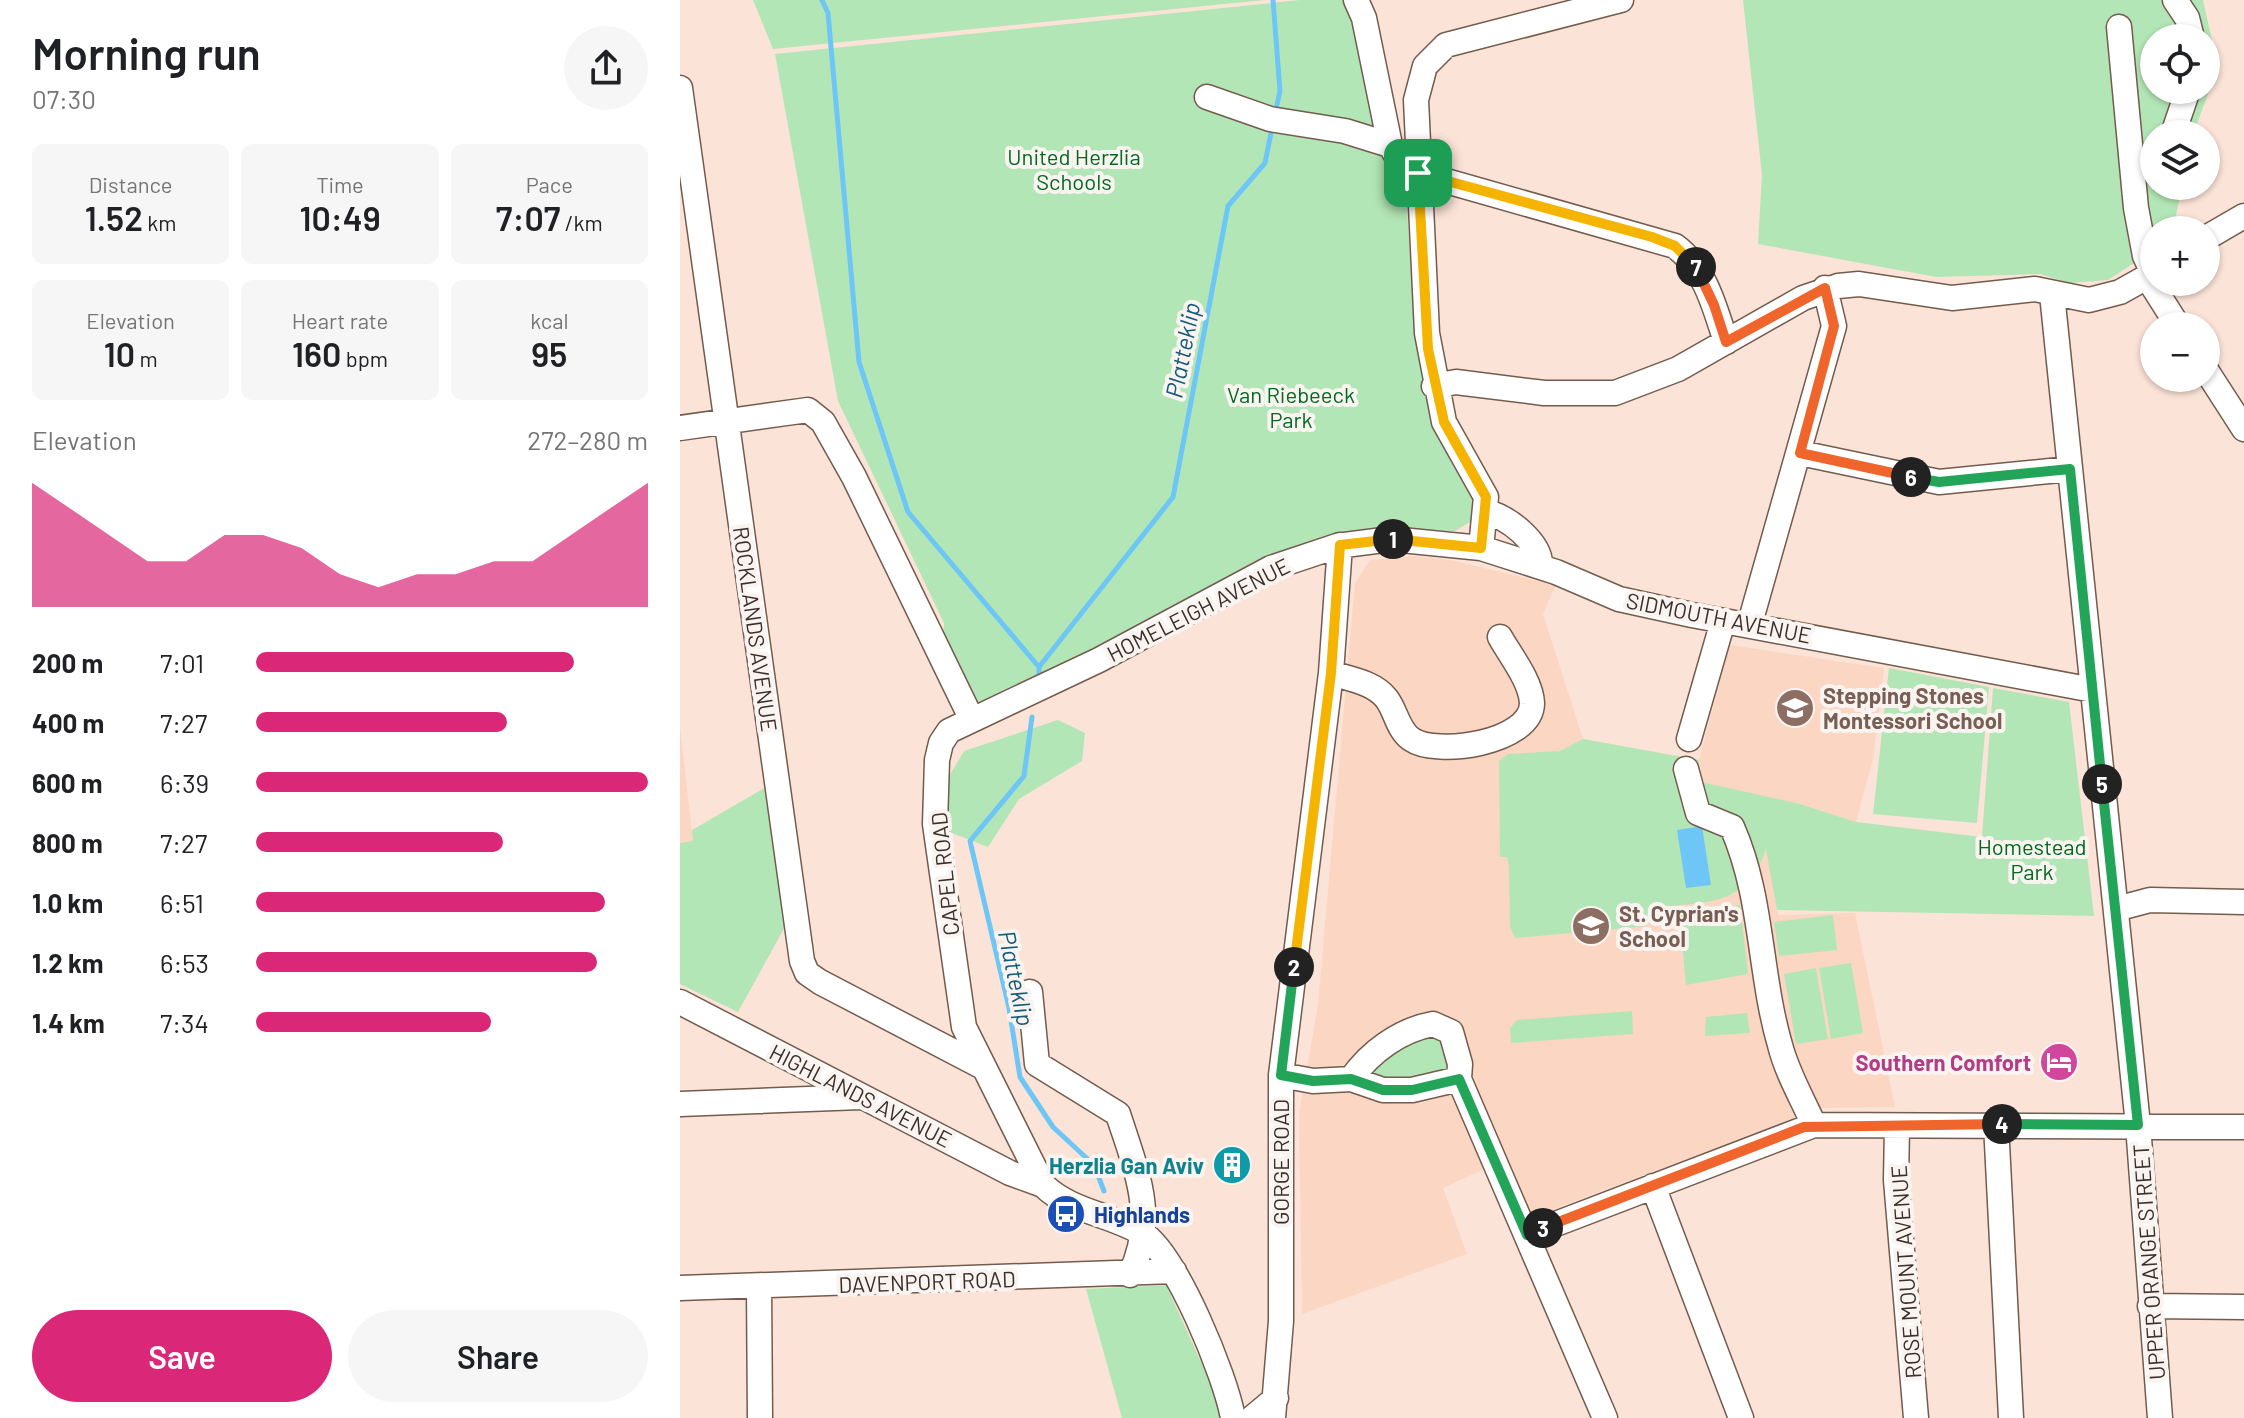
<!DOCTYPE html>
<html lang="en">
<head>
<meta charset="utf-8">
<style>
	body { margin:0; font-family:Barlow,sans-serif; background:#f6f6f6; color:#202124; height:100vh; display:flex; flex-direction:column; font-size:30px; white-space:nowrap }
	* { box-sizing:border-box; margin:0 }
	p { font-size:26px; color:#757577 }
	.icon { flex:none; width:44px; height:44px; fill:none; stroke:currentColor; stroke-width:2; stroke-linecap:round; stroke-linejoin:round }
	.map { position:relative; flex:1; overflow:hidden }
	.drawer { display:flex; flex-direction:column; background:#fff; width:680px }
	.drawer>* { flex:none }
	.controls { position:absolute; left:1460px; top:24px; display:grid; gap:16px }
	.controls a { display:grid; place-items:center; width:80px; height:80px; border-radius:50%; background:#fff; box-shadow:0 2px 6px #0004; font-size:40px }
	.pin { position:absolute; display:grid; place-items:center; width:68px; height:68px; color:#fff; margin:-34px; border-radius:16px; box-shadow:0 4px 12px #0006 }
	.km { position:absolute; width:40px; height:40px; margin:-20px; border-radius:50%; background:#222; color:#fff; font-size:22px; line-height:40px; text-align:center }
	.round { display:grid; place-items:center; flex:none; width:84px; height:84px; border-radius:42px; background:#f6f6f6 }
	.summary { display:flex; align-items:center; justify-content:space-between; height:136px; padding:0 32px }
	h1 { font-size:44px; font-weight:600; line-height:60px }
	.figures { display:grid; grid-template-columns:repeat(3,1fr); gap:12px; height:136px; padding:8px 32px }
	.figures div { display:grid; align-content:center; border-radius:12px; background:#f6f6f6; text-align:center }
	.figures b { font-size:34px; font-weight:600 }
	.figures small { font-size:22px; font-weight:400 }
	.figures p { font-size:22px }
	.chart { height:224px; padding:16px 32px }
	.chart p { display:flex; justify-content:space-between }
	.chart svg { width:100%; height:144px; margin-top:8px; fill:#db2777; opacity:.7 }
	.action { display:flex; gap:16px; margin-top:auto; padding:16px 32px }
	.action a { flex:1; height:92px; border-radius:48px; background:#db2777; color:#fff; font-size:32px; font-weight:600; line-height:92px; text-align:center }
	.action a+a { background:#f6f6f6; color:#202124 }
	ul { padding:0 32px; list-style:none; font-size:26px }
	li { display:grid; grid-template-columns:128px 96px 1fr; align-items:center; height:60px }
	li i { height:20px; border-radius:10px; background:#db2777 }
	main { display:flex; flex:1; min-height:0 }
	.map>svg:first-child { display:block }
	.built { fill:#fbd6c2 }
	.green { fill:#b3e6b6; fill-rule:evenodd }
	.water { fill:#6dc6f5 }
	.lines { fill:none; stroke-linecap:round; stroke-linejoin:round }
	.stream { stroke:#6dc6f5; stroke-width:5 }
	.minor-casing { stroke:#735b4d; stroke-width:27 }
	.minor { stroke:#fff; stroke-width:24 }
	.split-1-casing { stroke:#fff; stroke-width:16 }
	.split-2-casing { stroke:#fff; stroke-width:16 }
	.split-3-casing { stroke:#fff; stroke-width:16 }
	.split-4-casing { stroke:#fff; stroke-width:16 }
	.split-5-casing { stroke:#fff; stroke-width:16 }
	.split-6-casing { stroke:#fff; stroke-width:16 }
	.split-7-casing { stroke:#fff; stroke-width:16 }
	.split-8-casing { stroke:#fff; stroke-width:16 }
	.split-1 { stroke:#f5b400; stroke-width:10 }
	.split-2 { stroke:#f5b400; stroke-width:10 }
	.split-3 { stroke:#22a559; stroke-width:10 }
	.split-4 { stroke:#f0652b; stroke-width:10 }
	.split-5 { stroke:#22a559; stroke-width:10 }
	.split-6 { stroke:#22a559; stroke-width:10 }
	.split-7 { stroke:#f0652b; stroke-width:10 }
	.split-8 { stroke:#f5b400; stroke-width:10 }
	.labels { text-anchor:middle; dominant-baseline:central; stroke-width:8; stroke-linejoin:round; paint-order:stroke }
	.park-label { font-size:22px; fill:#006a20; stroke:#faf4f1 }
	.street-label { font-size:22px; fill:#3a2f29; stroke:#faf4f1 }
	.education-label { font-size:22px; font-weight:bold; fill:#785e54; stroke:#faf4f1; text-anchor:start }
	.hotel-label { font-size:22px; font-weight:bold; fill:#b23c85; stroke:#faf4f1; text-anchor:end }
	.culture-label { font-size:22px; font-weight:bold; fill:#0d838f; stroke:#faf4f1; text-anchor:end }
	.transit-label { font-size:22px; font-weight:bold; fill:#164399; stroke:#faf4f1; text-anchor:start }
	.water-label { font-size:24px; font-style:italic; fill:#145a79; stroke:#faf4f1 }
</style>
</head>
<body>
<main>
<section class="drawer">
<div class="summary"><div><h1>Morning run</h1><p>07:30</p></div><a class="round"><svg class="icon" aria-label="share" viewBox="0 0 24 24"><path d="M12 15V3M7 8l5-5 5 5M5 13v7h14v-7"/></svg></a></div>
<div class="figures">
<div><p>Distance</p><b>1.52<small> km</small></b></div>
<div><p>Time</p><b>10:49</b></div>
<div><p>Pace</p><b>7:07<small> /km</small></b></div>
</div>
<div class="figures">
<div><p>Elevation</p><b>10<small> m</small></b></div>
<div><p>Heart rate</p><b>160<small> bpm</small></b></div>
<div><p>kcal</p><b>95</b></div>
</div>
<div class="chart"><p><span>Elevation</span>272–280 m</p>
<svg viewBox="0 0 160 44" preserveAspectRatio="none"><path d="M0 44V6L10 14L20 22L30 30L40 30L50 22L60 22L70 26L80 34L90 38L100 34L110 34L120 30L130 30L140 22L150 14L160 6V44z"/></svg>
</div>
<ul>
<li><b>200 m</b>7:01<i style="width:81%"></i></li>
<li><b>400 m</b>7:27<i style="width:64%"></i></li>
<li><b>600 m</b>6:39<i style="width:100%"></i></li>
<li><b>800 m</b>7:27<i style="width:63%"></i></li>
<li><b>1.0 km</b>6:51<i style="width:89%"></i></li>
<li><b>1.2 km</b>6:53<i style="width:87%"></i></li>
<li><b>1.4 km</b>7:34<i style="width:60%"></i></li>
</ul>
<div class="action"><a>Save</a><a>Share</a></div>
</section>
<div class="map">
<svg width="1564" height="1418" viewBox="0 0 1564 1418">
	<rect width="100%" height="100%" fill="#fbe3d7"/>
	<!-- built -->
	<path class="built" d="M 734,556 L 770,560 L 876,585 L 863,614 L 903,739 L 1019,760 L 1050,645 L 1204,668 L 1193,759 L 1176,822 L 1120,804 L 1071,795 L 1081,812 L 1098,915 L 1175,913 L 1215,1107 L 1140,1108 L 853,1217 L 828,1158 L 763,1188 L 787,1254 L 622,1314 L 619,1114 L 638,1005 L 675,583 L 690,560 Z
		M 0,728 L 13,841 L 0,843 Z"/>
	<!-- green -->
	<path class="green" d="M 73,0 L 585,0 L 93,49 Z
		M 620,0 L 670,0 L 725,176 L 735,338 L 795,495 L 793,520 L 775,531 L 728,530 L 480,618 L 305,703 L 294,700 L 263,642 L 264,623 L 158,401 L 95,54 Z
		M 1063,0 L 1523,0 L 1538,68 L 1513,134 L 1474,134 L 1474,186 L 1502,186 L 1493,230 L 1474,230 L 1474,250 L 1428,280 L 1389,283 L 1360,274 L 1256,277 L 1078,244 L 1082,175 ZM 1474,38 L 1526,38 L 1526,90 L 1474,90 Z
		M 1209,668 L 1309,687 L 1297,823 L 1193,814 Z
		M 1313,688 L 1389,702 L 1414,916 L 1097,910 L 1086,849 C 1067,908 1026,901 973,908 L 967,926 L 835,938 L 830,927 L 829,866 L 827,857 L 820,857 L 819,761 L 828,754 L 880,751 L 903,739 L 1019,760 L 1017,781 L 1120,804 L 1176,822 L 1302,837 Z
		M 378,720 L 405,733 L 402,761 L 339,799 L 308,847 L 264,830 L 262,788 L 284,751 Z
		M 86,787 L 106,925 L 58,1012 L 0,984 L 0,843 L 13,841 L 12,830 Z
		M 1060,905 L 1068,974 L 1006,985 L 999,911 Z
		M 1153,915 L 1157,950 L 1099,956 L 1094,922 Z
		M 1171,963 L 1183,1033 L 1151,1039 L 1139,968 Z
		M 1136,968 L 1148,1039 L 1116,1044 L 1104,974 Z
		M 952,1011 L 953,1034 L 831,1043 L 830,1028 L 837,1020 Z
		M 1067,1013 L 1070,1033 L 1025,1036 L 1026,1017 Z
		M 749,1035 L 763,1037 L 773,1064 L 752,1078 L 705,1085 L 687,1073 L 716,1046 Z
		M 486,1285 L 536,1395 L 542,1418 L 442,1418 L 406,1289 Z"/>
	<!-- water -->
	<path class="water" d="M 1022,826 L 1031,885 L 1006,888 L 997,830 Z"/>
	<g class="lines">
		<!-- stream -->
		<path class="stream" d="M 142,0 L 148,13 L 179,362 L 228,512 L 359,667
			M 593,0 L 600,91 L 595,114
			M 359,676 L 359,667 L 493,497 L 548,206 L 585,163 L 592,128
			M 352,717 L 344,776 L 290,841 L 329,1008 L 340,1077 L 373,1127 L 414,1165 L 424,1191"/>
		<!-- minor casing -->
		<g class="minor-casing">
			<path id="minor" d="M 676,0 L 684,18 L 710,145 L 721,163 L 738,173 L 995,246 C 1025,268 1035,308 1046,342
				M 1495,0 L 1507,18 L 1512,38
				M 1439,27 L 1456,208 L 1465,256 L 1473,273
				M 0,88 L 122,961 L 127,973 L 140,982 L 301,1066
				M 527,97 L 590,119 L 665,131 L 710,145
				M 1493,134 L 1508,90
				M 1526,238 L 1564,216
				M 1467,277 L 1498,326
				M 1372,294 L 1458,1125 L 1480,1418
				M 1526,370 L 1564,429
				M 754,386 L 776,382 L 864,393 L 935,393 L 998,369 L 1123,298 L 1158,286 L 1179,284 L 1272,298 L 1355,289 L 1409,300 L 1440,292 L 1474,273
				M 0,428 L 128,410 L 143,422 L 174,477 L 292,720
				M 1120,453 L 1259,482 L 1390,469
				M 805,512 C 827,515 862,544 860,566
				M 801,548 L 806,497 L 764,422 L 747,333 L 736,100 L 745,66 L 766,45 L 941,0
				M 1070,623 L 1154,326 L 1145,288
				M 651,673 C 669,679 693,682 706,698 C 716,710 717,729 731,739 C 756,757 852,743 852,703 C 851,681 830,655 820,637
				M 1009,739 L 1043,621
				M 1006,769 L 1018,813 L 1052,827 C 1083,897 1079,973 1100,1045 C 1107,1073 1123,1100 1134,1125
				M 1436,909 L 1470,900 L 1564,902
				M 350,992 L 357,1064 L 438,1114 C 456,1170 478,1218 450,1275
				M 0,1002 L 330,1173 L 363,1185
				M 601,1075 L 633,1081 L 671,1079 L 703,1090 L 732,1090 L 779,1079
				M 671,1079 C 690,1052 720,1030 753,1024 L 771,1032 L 780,1064 L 779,1079 L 925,1418
				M 0,1104 L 181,1097
				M 1316,1124 L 1331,1418
				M 1217,1126 L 1216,1180 L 1236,1418
				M 973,1186 L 1061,1418
				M 847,1235 L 1134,1125 L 1564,1127
				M 79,1287 L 80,1418
				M 0,1288 L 494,1271
				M 1470,1306 L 1564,1307
				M 553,1418 C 546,1377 496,1254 462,1233 C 430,1214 391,1212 363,1185 L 284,1027 L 255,824 L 257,760 L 261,743 L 269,731 L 419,660 L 591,568 L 657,546 L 711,539 L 801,548 L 876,572 L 939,599 L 1012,615 L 1413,690
				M 572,1418 L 596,1398
				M 593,1418 L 601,1321 L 601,1075 L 651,673 L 660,545"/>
		</g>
		<!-- minor -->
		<use href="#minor" class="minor"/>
	</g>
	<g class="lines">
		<!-- split-1 casing -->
		<g class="split-1-casing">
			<path id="split-1" d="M 713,539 L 801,548 L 806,497 L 764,422 L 748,349 L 738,173"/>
		</g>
		<!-- split-2 casing -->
		<g class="split-2-casing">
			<path id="split-2" d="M 614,967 L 651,673 L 660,545 L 713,539"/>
		</g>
		<!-- split-3 casing -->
		<g class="split-3-casing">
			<path id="split-3" d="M 614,967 L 601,1075 L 633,1081 L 671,1079 L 703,1090 L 732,1090 L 779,1079 L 847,1235 L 863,1228"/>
		</g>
		<!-- split-4 casing -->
		<g class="split-4-casing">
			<path id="split-4" d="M 863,1228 L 1124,1127 L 1322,1124"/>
		</g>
		<!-- split-5 casing -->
		<g class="split-5-casing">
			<path id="split-5" d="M 1322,1124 L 1458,1125 L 1422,784"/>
		</g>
		<!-- split-6 casing -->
		<g class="split-6-casing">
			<path id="split-6" d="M 1231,477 L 1259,482 L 1390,469 L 1422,784"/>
		</g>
		<!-- split-7 casing -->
		<g class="split-7-casing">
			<path id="split-7" d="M 1016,267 L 1034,305 L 1046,342 L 1145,288 L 1154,326 L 1120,453 L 1231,477"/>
		</g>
		<!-- split-8 casing -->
		<g class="split-8-casing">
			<path id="split-8" d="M 738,173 L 972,237 L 995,246 L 1016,267"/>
		</g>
		<!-- split-1 -->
		<use href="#split-1" class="split-1"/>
		<!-- split-2 -->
		<use href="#split-2" class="split-2"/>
		<!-- split-3 -->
		<use href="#split-3" class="split-3"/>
		<!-- split-4 -->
		<use href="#split-4" class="split-4"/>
		<!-- split-5 -->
		<use href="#split-5" class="split-5"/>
		<!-- split-6 -->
		<use href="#split-6" class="split-6"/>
		<!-- split-7 -->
		<use href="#split-7" class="split-7"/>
		<!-- split-8 -->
		<use href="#split-8" class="split-8"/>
	</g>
	<!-- icons -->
	<defs>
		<g id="school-disc" transform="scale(2)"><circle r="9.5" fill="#8d6e63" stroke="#faf4f1"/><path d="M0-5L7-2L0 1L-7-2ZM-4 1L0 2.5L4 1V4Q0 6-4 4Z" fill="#fff"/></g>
		<g id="hotel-disc" transform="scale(2)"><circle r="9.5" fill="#d1479c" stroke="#faf4f1"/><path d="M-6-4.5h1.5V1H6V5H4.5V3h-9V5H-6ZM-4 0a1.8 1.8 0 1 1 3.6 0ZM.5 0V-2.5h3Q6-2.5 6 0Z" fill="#fff"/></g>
		<g id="building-disc" transform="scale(2)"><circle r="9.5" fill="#0f9aa8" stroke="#faf4f1"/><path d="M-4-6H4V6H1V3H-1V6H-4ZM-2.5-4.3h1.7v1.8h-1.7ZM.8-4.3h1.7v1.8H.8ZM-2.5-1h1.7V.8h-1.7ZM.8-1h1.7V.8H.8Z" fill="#fff"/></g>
		<g id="bus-disc" transform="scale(2)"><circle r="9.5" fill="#1a4fb4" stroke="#faf4f1"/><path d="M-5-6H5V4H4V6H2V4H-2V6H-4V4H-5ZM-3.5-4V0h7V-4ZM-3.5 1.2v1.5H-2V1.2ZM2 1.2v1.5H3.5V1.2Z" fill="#fff"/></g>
	</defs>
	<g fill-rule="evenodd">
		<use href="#school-disc" x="1115" y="708"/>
		<use href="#school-disc" x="911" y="926"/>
		<use href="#hotel-disc" x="1379" y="1062"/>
		<use href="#building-disc" x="552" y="1165"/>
		<use href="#bus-disc" x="386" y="1214"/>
	</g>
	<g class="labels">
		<!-- park labels -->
		<g class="park-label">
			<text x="394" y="156">United Herzlia<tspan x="394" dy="25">Schools</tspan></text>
			<text x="611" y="394">Van Riebeeck<tspan x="611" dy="25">Park</tspan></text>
			<text x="1352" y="846">Homestead<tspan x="1352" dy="25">Park</tspan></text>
		</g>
		<!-- street labels -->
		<g class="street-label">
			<text transform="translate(518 609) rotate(-27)">HOMELEIGH AVENUE</text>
			<text transform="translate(1039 617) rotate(11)">SIDMOUTH AVENUE</text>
			<text transform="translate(76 629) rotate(82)">ROCKLANDS AVENUE</text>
			<text transform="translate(264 874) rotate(-96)">CAPEL ROAD</text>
			<text transform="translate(181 1095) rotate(27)">HIGHLANDS AVENUE</text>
			<text transform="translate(600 1162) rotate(-90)">GORGE ROAD</text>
			<text transform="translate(1468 1262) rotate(-94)">UPPER ORANGE STREET</text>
			<text transform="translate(1225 1272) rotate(-94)">ROSE MOUNT AVENUE</text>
			<text transform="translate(247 1281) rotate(-2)">DAVENPORT ROAD</text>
		</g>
		<!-- education labels -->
		<g class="education-label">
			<text x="1143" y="695">Stepping Stones<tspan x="1143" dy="25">Montessori School</tspan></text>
			<text x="939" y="913">St. Cyprian's<tspan x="939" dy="25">School</tspan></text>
		</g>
		<!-- hotel labels -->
		<g class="hotel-label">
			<text x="1351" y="1062">Southern Comfort</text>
		</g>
		<!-- culture labels -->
		<g class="culture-label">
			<text x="524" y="1165">Herzlia Gan Aviv</text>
		</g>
		<!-- transit labels -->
		<g class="transit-label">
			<text x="414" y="1214">Highlands</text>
		</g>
		<!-- water labels -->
		<g class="water-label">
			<text transform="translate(502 350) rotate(-79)">Platteklip</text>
			<text transform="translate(337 978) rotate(78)">Platteklip</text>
		</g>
	</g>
</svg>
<div class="controls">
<a><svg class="icon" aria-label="locate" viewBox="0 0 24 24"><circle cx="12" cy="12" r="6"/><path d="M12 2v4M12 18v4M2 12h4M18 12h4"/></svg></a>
<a><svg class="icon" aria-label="layers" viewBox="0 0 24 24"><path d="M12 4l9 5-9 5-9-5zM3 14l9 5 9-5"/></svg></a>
<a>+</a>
<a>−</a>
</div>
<div class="pin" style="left:738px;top:173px;background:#1e9e55"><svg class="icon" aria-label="arrive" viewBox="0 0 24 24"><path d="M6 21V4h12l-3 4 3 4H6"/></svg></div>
<b class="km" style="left:713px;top:539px">1</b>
<b class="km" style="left:614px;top:967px">2</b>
<b class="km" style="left:863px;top:1228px">3</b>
<b class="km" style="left:1322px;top:1124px">4</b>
<b class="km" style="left:1422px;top:784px">5</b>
<b class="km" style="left:1231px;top:477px">6</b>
<b class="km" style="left:1016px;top:267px">7</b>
</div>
</main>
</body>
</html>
